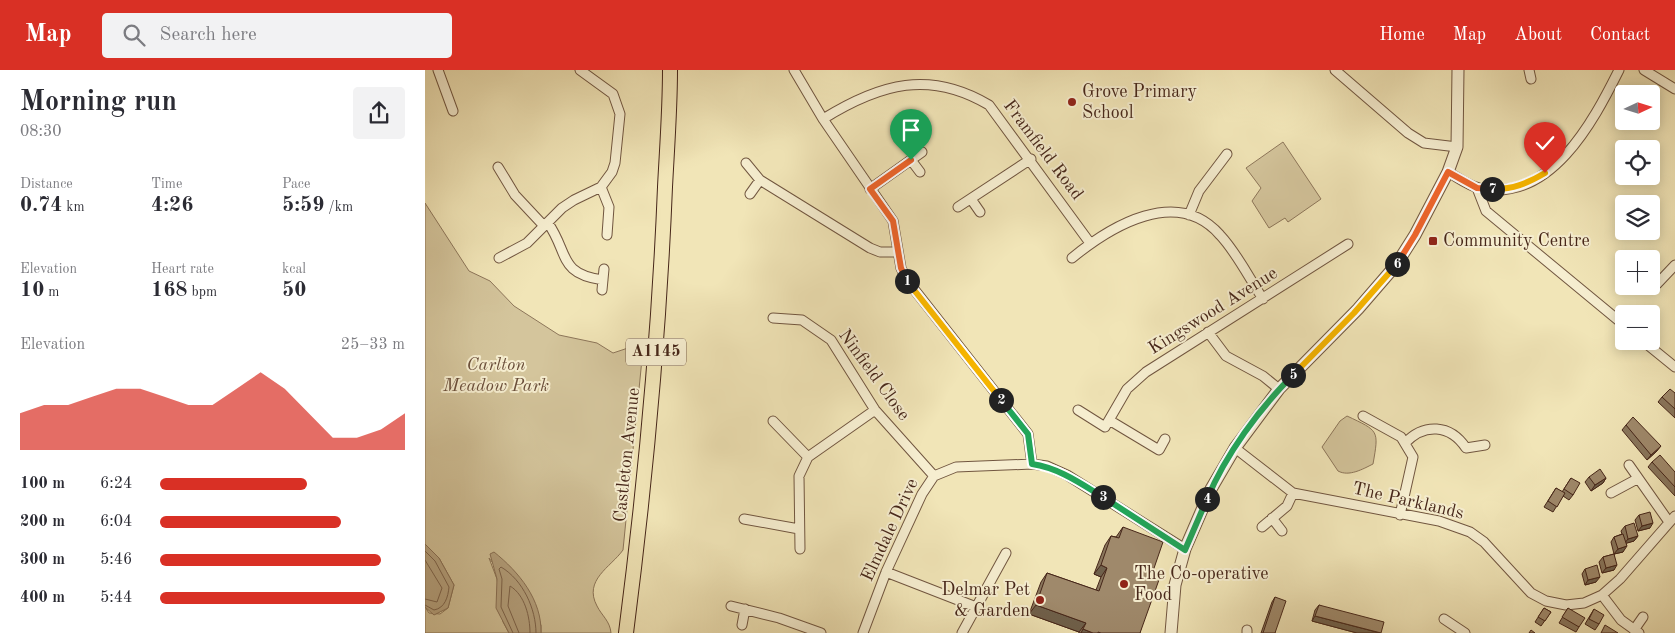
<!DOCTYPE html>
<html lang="en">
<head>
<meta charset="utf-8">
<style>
	body { margin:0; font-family:"Old Standard TT",serif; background:#f2f2f3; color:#2b2b33; height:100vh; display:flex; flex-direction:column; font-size:19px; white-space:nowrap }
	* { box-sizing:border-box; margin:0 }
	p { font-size:16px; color:#7c7c81 }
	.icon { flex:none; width:28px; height:28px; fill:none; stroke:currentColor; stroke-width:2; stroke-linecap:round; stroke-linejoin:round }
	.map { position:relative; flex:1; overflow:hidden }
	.side { display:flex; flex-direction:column; background:#fff; width:425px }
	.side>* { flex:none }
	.needle { width:32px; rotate:86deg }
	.fabs { position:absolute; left:1190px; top:15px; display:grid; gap:10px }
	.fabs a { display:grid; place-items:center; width:45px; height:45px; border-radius:5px; background:#fff; box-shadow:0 2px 12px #0003; font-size:25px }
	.pin { position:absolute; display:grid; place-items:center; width:42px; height:42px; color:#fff; margin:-51px -21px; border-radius:50% 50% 50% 0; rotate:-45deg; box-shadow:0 0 5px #0007 }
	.pin .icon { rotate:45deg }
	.km { position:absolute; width:25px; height:25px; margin:-12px; border-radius:50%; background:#222; color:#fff; font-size:14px; line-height:25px; text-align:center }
	.round { display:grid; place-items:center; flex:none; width:52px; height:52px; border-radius:5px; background:#f2f2f3 }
	.head { display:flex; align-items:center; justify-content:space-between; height:85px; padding:0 20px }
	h1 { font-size:28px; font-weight:700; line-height:38px }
	.stats { display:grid; grid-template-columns:repeat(3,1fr); gap:8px; height:85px; padding:5px 20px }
	.stats div { display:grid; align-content:center }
	.stats b { font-size:21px; font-weight:700 }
	.stats small { font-size:14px; font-weight:400 }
	.stats p { font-size:14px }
	.chart { height:140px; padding:10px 20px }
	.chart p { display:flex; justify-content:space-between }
	.chart svg { width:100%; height:90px; margin-top:5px; fill:#d93025; opacity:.7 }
	ul { padding:0 20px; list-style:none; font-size:16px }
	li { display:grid; grid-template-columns:80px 60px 1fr; align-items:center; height:38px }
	li i { height:12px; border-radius:6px; background:#d93025 }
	header { display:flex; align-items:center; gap:30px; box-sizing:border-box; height:70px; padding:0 25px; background:#d93025; color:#fff }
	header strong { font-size:24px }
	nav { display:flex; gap:28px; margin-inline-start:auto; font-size:18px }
	.search { width:350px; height:45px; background:#f2f2f3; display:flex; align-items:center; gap:12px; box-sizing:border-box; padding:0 18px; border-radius:5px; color:#7c7c81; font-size:19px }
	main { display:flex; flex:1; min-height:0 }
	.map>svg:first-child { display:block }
	.green { fill:#d4c59c; stroke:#8d765a }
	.water { fill:#b7a481; stroke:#8a7257 }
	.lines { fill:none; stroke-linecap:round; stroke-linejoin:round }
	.shore { stroke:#7e654d; stroke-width:1 }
	.minor-casing { stroke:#715640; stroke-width:11 }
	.tertiary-casing { stroke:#715640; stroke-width:13 }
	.primary-casing { stroke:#462619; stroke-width:16 }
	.minor { stroke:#f6eed0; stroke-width:9 }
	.tertiary { stroke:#f6eed0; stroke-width:11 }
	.primary { stroke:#f1e5b7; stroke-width:14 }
	.wall { fill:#89765c; stroke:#462619 }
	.shaded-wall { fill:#6f604b; stroke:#462619 }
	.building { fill:#9f896b; stroke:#462619 }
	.split-1-casing { stroke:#fff; stroke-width:10 }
	.split-2-casing { stroke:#fff; stroke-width:10 }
	.split-3-casing { stroke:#fff; stroke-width:10 }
	.split-4-casing { stroke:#fff; stroke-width:10 }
	.split-5-casing { stroke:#fff; stroke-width:10 }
	.split-6-casing { stroke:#fff; stroke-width:10 }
	.split-7-casing { stroke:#fff; stroke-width:10 }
	.split-8-casing { stroke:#fff; stroke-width:10 }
	.split-1 { stroke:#f0652b; stroke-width:6 }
	.split-2 { stroke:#f5b400; stroke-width:6 }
	.split-3 { stroke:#22a559; stroke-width:6 }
	.split-4 { stroke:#22a559; stroke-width:6 }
	.split-5 { stroke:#22a559; stroke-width:6 }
	.split-6 { stroke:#f5b400; stroke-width:6 }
	.split-7 { stroke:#f0652b; stroke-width:6 }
	.split-8 { stroke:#f5b400; stroke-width:6 }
	.poi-dot { fill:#8f2418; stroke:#f6eed0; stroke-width:2 }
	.labels { text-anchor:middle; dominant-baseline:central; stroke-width:4; stroke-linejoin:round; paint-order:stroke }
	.shield { fill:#f6eed0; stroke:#7b6250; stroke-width:1 }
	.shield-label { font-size:16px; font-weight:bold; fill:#462619 }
	.poi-label { font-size:18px; fill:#462619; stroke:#f6eed0; text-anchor:start }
	.street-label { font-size:18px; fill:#462619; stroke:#f6eed0 }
	.park-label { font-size:18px; font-style:italic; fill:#6a4e3a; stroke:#f6eed0 }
</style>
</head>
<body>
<header>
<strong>Map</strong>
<div class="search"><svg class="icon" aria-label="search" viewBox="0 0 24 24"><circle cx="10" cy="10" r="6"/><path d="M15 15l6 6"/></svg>Search here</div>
<nav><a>Home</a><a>Map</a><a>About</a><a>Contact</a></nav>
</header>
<main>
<section class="side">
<div class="head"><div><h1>Morning run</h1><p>08:30</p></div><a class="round"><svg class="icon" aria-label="share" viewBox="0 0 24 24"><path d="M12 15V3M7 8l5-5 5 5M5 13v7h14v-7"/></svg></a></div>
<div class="stats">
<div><p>Distance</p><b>0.74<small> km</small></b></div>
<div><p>Time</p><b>4:26</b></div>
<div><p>Pace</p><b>5:59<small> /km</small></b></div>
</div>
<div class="stats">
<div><p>Elevation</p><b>10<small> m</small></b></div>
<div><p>Heart rate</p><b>168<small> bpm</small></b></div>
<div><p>kcal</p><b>50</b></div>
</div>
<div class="chart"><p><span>Elevation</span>25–33 m</p>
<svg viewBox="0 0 160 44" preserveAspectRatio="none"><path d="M0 44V26L10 22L20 22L30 18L40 14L50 14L60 18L70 22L80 22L90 14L100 6L110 14L120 26L130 38L140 38L150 34L160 26V44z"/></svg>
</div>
<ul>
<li><b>100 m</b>6:24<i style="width:60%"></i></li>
<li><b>200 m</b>6:04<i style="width:74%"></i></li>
<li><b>300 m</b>5:46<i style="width:90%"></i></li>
<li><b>400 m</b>5:44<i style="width:92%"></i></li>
</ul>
</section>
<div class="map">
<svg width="1250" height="563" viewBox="0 0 1250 563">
	<rect width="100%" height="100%" fill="#f1e5b7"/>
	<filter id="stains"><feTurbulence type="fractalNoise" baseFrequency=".004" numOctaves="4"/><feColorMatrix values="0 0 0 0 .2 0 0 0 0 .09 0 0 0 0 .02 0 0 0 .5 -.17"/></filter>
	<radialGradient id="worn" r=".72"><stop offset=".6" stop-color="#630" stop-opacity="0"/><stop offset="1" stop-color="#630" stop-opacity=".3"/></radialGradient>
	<!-- green -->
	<path class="green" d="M 858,72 L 896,129 L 863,152 L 860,148 L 844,158 L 827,131 L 836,118 L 821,98 Z
		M 0,133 L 44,201 L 65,211 L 89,236 L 134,265 L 172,273 L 188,283 L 209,276 L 218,279 L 198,480 C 186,497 158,510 172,536 C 177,546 185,551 186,563 L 116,563 L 116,555 L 64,488 L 72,509 L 78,552 L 84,563 L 0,563 L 0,537 L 4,543 L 15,544 L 23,538 L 29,515 L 14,488 L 0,474 Z
		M 922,346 C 954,361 954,360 948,394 C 938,399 924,407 913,401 L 897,377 L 915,351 Z"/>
	<!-- water -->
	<path class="water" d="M 0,474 L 14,488 L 29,515 L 23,538 L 9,545 L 0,537 Z
		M 69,482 C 94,502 117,530 116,563 L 84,563 L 71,538 L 72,509 L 65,484 Z"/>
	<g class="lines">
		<!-- shore -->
		<path class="shore" d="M 0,481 L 10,491 L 24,517 C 23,527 20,538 9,540 L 0,535
			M 0,490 L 17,518 L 12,532 L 0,529
			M 88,563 L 76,537 L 77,509 L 74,499 L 76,497 C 98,510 111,539 111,563
			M 94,563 L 83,536 L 85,516 C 100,525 105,547 105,563"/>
		<!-- minor casing -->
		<g class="minor-casing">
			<path id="minor" d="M 13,0 L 28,41
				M 369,0 L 398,49 L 468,151 L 476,198 L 481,209 L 603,364 L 607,394
				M 910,0 L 983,63 L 999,73 L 1032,77
				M 1104,0 L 1106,9
				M 1219,0 L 1250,19
				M 398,49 C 456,13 505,0 564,35 L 665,173
				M 486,90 L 495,102
				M 321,93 L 335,110 L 445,178 L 455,182 L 472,182
				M 73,97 L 90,125 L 119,156
				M 1023,102 C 1032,107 1044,116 1054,118 C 1125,134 1168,52 1194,0
				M 176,117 L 184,137 L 182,165
				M 1052,118 L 1061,141 L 1199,255
				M 445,119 L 497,82
				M 325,124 L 335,110
				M 546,129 L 555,142
				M 533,137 L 606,89
				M 764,145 L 774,121 L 802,84
				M 123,153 C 144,183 133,204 178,210
				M 74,188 L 102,173 L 137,138 L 149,130 L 176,117 L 187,102 L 190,93 L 195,44 L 188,24 L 155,0
				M 647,188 C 686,156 752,116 795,165 C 812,183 824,208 838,229
				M 1232,214 L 1250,195
				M 177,220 L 179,199
				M 348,248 L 377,250 L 406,270 L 450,340 L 509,406
				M 783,262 L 801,286 L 838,306 L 854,319
				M 1218,271 L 1250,297
				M 653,340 L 680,357 L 702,319 L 721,302 L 923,174
				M 938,346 L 976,367 L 988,387 L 975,445
				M 684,350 L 734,380 L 740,369
				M 348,351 L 383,387
				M 980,373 C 999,353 1025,354 1041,378 L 1060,375
				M 810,378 L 868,423 L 1014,451 L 1045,462 L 1059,472 L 1106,523 L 1121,531 L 1141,535 L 1159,533 L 1177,525 L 1195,509 L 1250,446
				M 1204,395 L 1244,452
				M 1186,423 L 1212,409
				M 847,448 L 857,461
				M 319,449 L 374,459
				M 837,457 L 862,436 L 868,423
				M 375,479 L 374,406 L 383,387 L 450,340
				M 461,502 L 551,537
				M 1177,525 L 1196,550 L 1214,563
				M 306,536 L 354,548 L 396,563
				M 1019,549 L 1040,563
				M 317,555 L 320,539
				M 1209,560 L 1218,547
				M 438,563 L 461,502 L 497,424 L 509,406 L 531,397 L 607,394 L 622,396 L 642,405 L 760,479
				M 537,563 L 581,483
				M 822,563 L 822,560"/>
		</g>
		<!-- tertiary casing -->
		<g class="tertiary-casing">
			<path id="tertiary" d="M 746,563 L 750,515 L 760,479 L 786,419 L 810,378 L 854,319 L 933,239 L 971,195 L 990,165 L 1023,102 L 1032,77 L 1033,0"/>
		</g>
		<!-- primary casing -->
		<g class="primary-casing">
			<path id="primary" d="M 201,563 C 220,415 234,267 240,117 C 242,78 245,39 245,0"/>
		</g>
		<!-- minor -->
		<use href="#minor" class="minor"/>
		<!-- tertiary -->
		<use href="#tertiary" class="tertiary"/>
		<!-- primary -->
		<use href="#primary" class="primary"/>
	</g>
	<!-- wall -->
	<path class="wall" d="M 1250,323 L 1250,348 L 1233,332 L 1237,327 Z
		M 1201,355 L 1232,381 L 1222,390 L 1197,360 Z
		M 1227,392 L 1250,402 L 1250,426 L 1223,397 Z
		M 1164,407 L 1181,408 L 1178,413 L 1166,421 L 1160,412 Z
		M 1146,408 L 1148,425 L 1144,430 L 1138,426 L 1128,442 L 1119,437 L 1131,418 L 1137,422 Z
		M 1214,445 L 1225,458 L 1213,461 L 1210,450 Z
		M 1200,456 L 1213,466 L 1209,471 L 1201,473 L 1198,482 L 1189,484 L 1189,500 L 1177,503 L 1174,492 L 1178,487 L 1189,484 L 1186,472 L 1189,467 L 1197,464 L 1196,461 Z
		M 698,457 L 727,504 L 715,563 L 654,563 L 654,562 L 604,544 L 616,512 L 622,503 L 671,520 L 676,507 L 669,504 L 680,475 L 686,466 L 691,467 Z
		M 1160,499 L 1171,512 L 1160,515 L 1157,504 Z
		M 850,527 L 850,563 L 836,563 L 847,532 Z
		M 894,535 L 956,563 L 932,563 L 887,551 L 890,540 Z
		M 1119,538 L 1126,542 L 1116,556 L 1110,552 Z
		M 1143,538 L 1154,557 L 1151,562 L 1134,553 Z
		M 1169,539 L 1174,554 L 1170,560 L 1160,554 Z"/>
	<!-- shaded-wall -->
	<path class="shaded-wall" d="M 1236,376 L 1232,381 L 1222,390 L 1226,385 Z
		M 1181,408 L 1178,413 L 1166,421 L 1170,415 Z
		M 1228,453 L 1225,458 L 1213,461 L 1217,456 Z
		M 1213,466 L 1209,471 L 1199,474 L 1203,469 Z
		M 1202,476 L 1198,482 L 1189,484 L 1193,479 Z
		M 676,495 L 682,498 L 676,507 L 669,504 Z
		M 1192,495 L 1189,500 L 1177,503 L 1181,498 Z
		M 1175,507 L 1171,512 L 1160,515 L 1163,510 Z
		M 611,535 L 661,553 L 654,562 L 604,544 Z
		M 890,546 L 955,563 L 932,563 L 887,551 Z
		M 658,559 L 668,563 L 656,563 Z"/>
	<!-- building -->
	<path class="building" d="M 1245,319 L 1250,323 L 1250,339 L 1237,327 Z
		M 1208,347 L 1236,376 L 1226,385 L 1201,355 Z
		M 1235,385 L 1250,402 L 1250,417 L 1227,392 Z
		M 1175,399 L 1181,408 L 1170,415 L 1164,407 Z
		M 1146,408 L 1155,413 L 1148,425 L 1139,419 Z
		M 1131,418 L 1140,423 L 1132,437 L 1123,431 Z
		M 1225,442 L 1228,453 L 1217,456 L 1214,445 Z
		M 1209,453 L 1213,466 L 1203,469 L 1200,456 Z
		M 698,457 L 738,472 L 727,504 L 735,507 L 715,563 L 676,563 L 673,562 L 673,563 L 668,563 L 658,559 L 661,553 L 611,535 L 622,503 L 674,521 L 682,498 L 676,495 L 686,466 L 694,468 Z
		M 1198,464 L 1202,476 L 1193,479 L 1189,467 Z
		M 1189,484 L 1192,495 L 1181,498 L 1178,487 Z
		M 1172,495 L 1175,507 L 1163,510 L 1160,499 Z
		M 850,527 L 861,531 L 850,563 L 838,563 Z
		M 894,535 L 959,552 L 956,563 L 890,546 Z
		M 1119,538 L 1126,542 L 1120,551 L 1113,547 Z
		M 1143,538 L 1160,548 L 1154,557 L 1137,547 Z
		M 1169,539 L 1179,545 L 1174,554 L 1164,549 Z
		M 1180,555 L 1193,563 L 1176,563 Z
		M 1106,560 L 1110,563 L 1104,563 Z"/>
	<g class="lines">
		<!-- split-1 casing -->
		<g class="split-1-casing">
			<path id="split-1" d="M 482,211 L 476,198 L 468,151 L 445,119 L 486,90"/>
		</g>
		<!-- split-2 casing -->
		<g class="split-2-casing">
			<path id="split-2" d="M 482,211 L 576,330"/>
		</g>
		<!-- split-3 casing -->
		<g class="split-3-casing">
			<path id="split-3" d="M 576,330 L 603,364 L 607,394 C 634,398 655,413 678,427"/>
		</g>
		<!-- split-4 casing -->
		<g class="split-4-casing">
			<path id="split-4" d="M 678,427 L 760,480 L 782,429"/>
		</g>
		<!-- split-5 casing -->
		<g class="split-5-casing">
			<path id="split-5" d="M 782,429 C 801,384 834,339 868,305"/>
		</g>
		<!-- split-6 casing -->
		<g class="split-6-casing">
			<path id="split-6" d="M 868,305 L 929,243 L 972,194"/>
		</g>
		<!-- split-7 casing -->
		<g class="split-7-casing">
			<path id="split-7" d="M 972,194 L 990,165 L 1023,102 L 1052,118 L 1067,119"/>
		</g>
		<!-- split-8 casing -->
		<g class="split-8-casing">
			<path id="split-8" d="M 1067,119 C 1087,120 1103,113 1120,103"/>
		</g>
		<!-- split-1 -->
		<use href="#split-1" class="split-1"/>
		<!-- split-2 -->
		<use href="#split-2" class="split-2"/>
		<!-- split-3 -->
		<use href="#split-3" class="split-3"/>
		<!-- split-4 -->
		<use href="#split-4" class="split-4"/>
		<!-- split-5 -->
		<use href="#split-5" class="split-5"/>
		<!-- split-6 -->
		<use href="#split-6" class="split-6"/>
		<!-- split-7 -->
		<use href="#split-7" class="split-7"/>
		<!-- split-8 -->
		<use href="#split-8" class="split-8"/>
	</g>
	<!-- markers -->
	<g class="poi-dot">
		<circle cx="647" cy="32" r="5"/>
		<rect x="1003" y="166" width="10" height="10" rx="2.5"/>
		<circle cx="699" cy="514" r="5"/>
		<circle cx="615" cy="530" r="5"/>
	</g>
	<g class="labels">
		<!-- shield labels -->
		<rect class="shield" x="201" y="268.5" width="60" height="27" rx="4"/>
		<g class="shield-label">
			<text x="231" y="282">A1145</text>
		</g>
		<!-- poi labels -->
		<g class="poi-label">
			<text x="657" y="22">Grove Primary<tspan x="657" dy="21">School</tspan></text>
			<text x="1018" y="171">Community Centre</text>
			<text x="709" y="504">The Co-operative<tspan x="709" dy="21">Food</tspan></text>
			<text x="605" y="520" text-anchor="end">Delmar Pet<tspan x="605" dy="21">&amp; Garden</tspan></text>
		</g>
		<!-- street labels -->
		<g class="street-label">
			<text transform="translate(618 80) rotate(53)">Framfield Road</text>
			<text transform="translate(788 241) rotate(-32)">Kingswood Avenue</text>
			<text transform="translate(449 305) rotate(54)">Ninfield Close</text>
			<text transform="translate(202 385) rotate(-84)">Castleton Avenue</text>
			<text transform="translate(983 431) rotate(13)">The Parklands</text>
			<text transform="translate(465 460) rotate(-65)">Elmdale Drive</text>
		</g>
		<!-- park labels -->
		<g class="park-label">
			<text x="71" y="295">Carlton<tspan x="71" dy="21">Meadow Park</tspan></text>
		</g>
	</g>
	<rect width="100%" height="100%" filter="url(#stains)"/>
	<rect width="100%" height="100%" fill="url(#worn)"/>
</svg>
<div class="fabs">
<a><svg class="needle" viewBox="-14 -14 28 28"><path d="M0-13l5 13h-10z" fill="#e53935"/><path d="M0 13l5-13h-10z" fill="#7c7c81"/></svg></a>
<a><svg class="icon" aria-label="locate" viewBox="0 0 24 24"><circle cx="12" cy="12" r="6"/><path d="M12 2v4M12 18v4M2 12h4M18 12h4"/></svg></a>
<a><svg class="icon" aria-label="layers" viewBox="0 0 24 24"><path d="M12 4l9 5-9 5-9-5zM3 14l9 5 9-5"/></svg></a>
<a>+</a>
<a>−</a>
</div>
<div class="pin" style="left:486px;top:90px;background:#1e9e55"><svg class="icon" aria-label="arrive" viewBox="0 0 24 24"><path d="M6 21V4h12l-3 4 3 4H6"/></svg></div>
<div class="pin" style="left:1120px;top:103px;background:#d93025"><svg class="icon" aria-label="check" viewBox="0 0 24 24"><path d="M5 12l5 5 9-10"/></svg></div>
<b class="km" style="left:482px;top:211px">1</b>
<b class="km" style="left:576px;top:330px">2</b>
<b class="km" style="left:678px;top:427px">3</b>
<b class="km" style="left:782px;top:429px">4</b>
<b class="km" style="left:868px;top:305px">5</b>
<b class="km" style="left:972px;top:194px">6</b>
<b class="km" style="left:1067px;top:119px">7</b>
</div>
</main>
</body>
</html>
